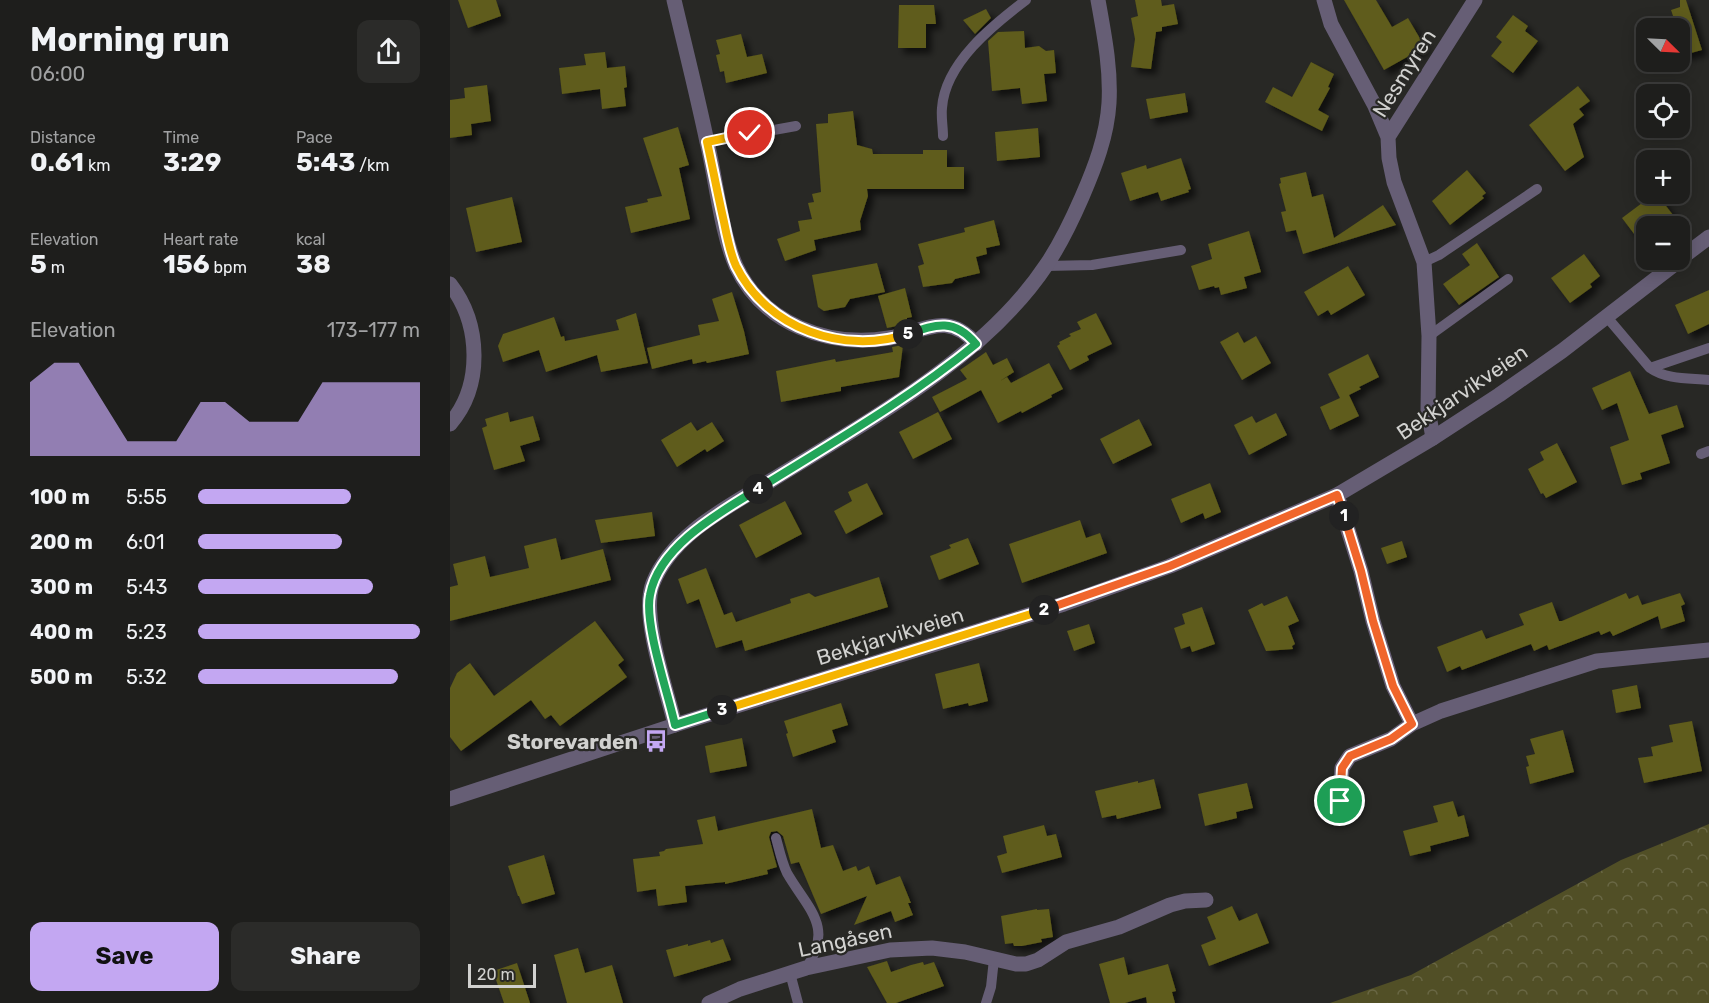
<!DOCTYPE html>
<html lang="en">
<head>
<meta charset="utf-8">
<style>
	body { margin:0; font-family:Rubik,sans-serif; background:#2b2b29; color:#f1f3f6; height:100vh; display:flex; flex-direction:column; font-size:22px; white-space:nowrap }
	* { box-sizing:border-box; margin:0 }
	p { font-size:20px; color:#a1a2a3 }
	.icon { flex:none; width:33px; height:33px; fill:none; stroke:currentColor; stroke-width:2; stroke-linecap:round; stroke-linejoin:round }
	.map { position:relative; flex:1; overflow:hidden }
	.drawer { display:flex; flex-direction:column; background:#1e1e1c; width:450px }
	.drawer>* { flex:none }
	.needle { width:39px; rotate:114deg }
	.buttons { position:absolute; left:1186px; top:18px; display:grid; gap:12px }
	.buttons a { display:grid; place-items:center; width:54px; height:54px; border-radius:12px; background:#1e1e1c; box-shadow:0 3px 15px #0003,0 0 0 2px #3c3c3b; font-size:30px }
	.scale { position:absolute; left:18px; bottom:15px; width:68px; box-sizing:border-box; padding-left:6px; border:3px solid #d1d1cf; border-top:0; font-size:16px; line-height:21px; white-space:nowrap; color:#d1d1cf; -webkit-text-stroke:4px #282825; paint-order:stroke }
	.pin { position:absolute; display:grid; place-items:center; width:51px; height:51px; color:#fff; margin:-26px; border:3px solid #fff; border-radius:50%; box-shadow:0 2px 6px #0007 }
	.km { position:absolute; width:30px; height:30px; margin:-15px; border-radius:50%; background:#222; color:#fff; font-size:16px; line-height:30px; text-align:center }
	.round { display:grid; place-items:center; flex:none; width:63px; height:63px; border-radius:12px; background:#2b2b29 }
	.headline { display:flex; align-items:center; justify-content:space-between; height:102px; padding:0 30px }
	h1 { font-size:33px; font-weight:700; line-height:45px }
	.metrics { display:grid; grid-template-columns:repeat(3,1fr); gap:9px; height:102px; padding:6px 30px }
	.metrics div { display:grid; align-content:center }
	.metrics b { font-size:26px; font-weight:700 }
	.metrics small { font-size:16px; font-weight:400 }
	.metrics p { font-size:16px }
	.chart { height:168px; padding:12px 30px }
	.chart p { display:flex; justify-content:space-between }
	.chart svg { width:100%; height:108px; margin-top:6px; fill:#c3a7f2; opacity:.7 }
	.action { display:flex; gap:12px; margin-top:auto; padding:12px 30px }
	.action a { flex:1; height:69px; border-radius:12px; background:#c3a7f2; color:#111; font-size:24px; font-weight:700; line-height:69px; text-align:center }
	.action a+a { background:#2b2b29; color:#f1f3f6 }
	ul { padding:0 30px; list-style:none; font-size:20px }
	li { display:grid; grid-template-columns:96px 72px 1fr; align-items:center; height:45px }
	li i { height:15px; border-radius:8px; background:#c3a7f2 }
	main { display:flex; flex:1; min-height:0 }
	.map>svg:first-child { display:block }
	.forest { fill:url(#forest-crowns) }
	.building { fill:#5e5b1a; filter:url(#shadow) }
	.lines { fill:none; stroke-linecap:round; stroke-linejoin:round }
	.service { stroke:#665e75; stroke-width:10 }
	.minor { stroke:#665e75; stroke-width:15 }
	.tertiary { stroke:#665e75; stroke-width:15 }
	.split-1-casing { stroke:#fff; stroke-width:12 }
	.split-2-casing { stroke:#fff; stroke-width:12 }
	.split-3-casing { stroke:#fff; stroke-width:12 }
	.split-4-casing { stroke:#fff; stroke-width:12 }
	.split-5-casing { stroke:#fff; stroke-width:12 }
	.split-6-casing { stroke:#fff; stroke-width:12 }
	.split-1 { stroke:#f0652b; stroke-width:8 }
	.split-2 { stroke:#f0652b; stroke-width:8 }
	.split-3 { stroke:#f5b400; stroke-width:8 }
	.split-4 { stroke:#22a559; stroke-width:8 }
	.split-5 { stroke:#22a559; stroke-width:8 }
	.split-6 { stroke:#f5b400; stroke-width:8 }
	.labels { text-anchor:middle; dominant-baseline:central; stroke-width:4.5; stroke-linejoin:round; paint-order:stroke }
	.street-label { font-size:21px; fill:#d1d1cf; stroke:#282825 }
	.poi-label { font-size:21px; font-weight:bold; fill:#d1d1cf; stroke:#282825; text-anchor:end }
</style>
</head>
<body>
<main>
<section class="drawer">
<div class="headline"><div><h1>Morning run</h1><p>06:00</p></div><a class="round"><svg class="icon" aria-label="share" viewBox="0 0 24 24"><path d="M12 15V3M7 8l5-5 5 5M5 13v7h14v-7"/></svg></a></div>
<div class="metrics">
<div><p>Distance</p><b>0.61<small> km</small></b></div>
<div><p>Time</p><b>3:29</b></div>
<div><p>Pace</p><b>5:43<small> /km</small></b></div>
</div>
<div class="metrics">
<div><p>Elevation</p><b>5<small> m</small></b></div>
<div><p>Heart rate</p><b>156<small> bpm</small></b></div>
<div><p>kcal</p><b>38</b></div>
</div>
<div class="chart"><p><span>Elevation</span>173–177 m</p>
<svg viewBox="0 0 160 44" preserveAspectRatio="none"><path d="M0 44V14L10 6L20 6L30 22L40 38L50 38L60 38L70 22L80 22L90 30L100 30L110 30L120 14L130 14L140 14L150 14L160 14V44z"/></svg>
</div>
<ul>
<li><b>100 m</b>5:55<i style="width:69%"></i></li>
<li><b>200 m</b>6:01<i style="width:65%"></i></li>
<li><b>300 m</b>5:43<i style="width:79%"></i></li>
<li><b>400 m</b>5:23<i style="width:100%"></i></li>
<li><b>500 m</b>5:32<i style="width:90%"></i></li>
</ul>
<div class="action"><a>Save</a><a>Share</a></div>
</section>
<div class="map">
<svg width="1259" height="1003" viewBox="0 0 1259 1003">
	<defs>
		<pattern id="forest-crowns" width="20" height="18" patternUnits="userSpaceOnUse" patternTransform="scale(1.5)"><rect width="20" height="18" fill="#514f26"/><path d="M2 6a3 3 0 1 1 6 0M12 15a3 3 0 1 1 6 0" fill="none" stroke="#696744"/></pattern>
		<filter id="shadow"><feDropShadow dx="5.5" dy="5.5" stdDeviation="3" flood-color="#0009"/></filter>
	</defs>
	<rect width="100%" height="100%" fill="#282825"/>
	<!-- forest -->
	<path class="forest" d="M 1259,824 L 1259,1003 L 880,1003 L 961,975 L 1171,860 Z"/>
	<!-- building -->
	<path class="building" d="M 8,0 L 46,0 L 51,16 L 18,28 Z
		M 685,0 L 711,0 L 712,6 L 724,4 L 728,24 L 712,27 L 712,31 L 706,32 L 701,69 L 681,67 L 685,39 L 681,18 L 688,16 Z
		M 894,0 L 926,0 L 942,27 L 958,18 L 975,47 L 934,70 Z
		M 1230,0 L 1236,0 L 1252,50 L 1230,56 L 1230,28 L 1227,28 L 1221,10 L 1230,7 Z
		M 449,5 L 484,5 L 486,24 L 476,24 L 476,48 L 448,48 Z
		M 536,9 L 541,18 L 525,34 L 513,20 Z
		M 1063,15 L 1078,26 L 1075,31 L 1088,41 L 1063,73 L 1041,56 L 1052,42 L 1046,37 Z
		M 574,31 L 575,48 L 589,46 L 596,51 L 604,50 L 606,73 L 594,74 L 597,101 L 572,104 L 570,88 L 542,91 L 538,41 L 548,32 Z
		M 291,34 L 297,57 L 312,54 L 317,73 L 276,83 L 274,71 L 270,72 L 266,55 L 270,54 L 266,40 Z
		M 155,52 L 157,68 L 175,66 L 177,87 L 174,88 L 176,106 L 152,109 L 150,89 L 112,94 L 109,68 L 136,65 L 134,54 Z
		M 861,62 L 884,74 L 878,87 L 880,88 L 868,110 L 879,116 L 872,131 L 815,102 L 823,87 L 842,97 Z
		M 37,85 L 41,121 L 21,124 L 22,135 L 0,138 L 0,100 L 15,98 L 14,88 Z
		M 1128,86 L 1140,101 L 1129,109 L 1134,115 L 1123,124 L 1134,157 L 1115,171 L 1079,125 Z
		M 735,93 L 738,112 L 700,119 L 696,99 Z
		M 403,111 L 407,145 L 422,149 L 423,154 L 473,154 L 473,150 L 497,150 L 497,167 L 514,167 L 514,189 L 417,189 L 418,196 L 410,221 L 411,230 L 364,240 L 366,250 L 335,261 L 327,239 L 350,231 L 348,221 L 362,219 L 358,203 L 364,202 L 362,194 L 371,192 L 366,124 L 378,123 L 378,114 Z
		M 228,127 L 239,165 L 229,168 L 240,219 L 181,233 L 175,207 L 198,202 L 197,199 L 212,196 L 193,138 Z
		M 588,128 L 590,157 L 547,161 L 545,132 Z
		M 731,158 L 741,189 L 738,190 L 739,192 L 711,201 L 708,192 L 680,201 L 671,173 L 696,165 L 697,169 Z
		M 1017,170 L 1036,193 L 1032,196 L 1034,198 L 1000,225 L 982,201 Z
		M 856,172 L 862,197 L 873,194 L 884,238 L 933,205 L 946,225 L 853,254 L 846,230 L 836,232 L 831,212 L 836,211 L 829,184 L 831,183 L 830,178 Z
		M 1204,194 L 1207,194 L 1223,215 L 1208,226 L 1197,226 L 1197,251 L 1172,218 Z
		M 62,197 L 72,242 L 26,252 L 16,208 Z
		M 544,220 L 550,245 L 536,248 L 537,254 L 526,257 L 530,273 L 505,279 L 502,283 L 473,287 L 468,266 L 474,264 L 468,244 L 515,232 L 514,228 Z
		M 799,231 L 811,272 L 794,277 L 797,288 L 771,295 L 769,287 L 765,288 L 764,286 L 749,290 L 741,266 L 762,259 L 758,244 Z
		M 1027,243 L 1049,277 L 1009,305 L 993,284 L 1020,265 L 1012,254 Z
		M 1134,254 L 1150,276 L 1140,284 L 1142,287 L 1120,303 L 1101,278 Z
		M 427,263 L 435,292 L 400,299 L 395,307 L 374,311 L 368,307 L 362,275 Z
		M 898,266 L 915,295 L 881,315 L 878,310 L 868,316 L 854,292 Z
		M 455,288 L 462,317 L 457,318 L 457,324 L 437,328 L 428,296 Z
		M 1259,290 L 1259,324 L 1238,334 L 1225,305 Z
		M 282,292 L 294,331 L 299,354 L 257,363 L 256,361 L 243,364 L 242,359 L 202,369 L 197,348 L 250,335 L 248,325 L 269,321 L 262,299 Z
		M 186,313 L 198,363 L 151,372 L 147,355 L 96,372 L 89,350 L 53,362 L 48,346 L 53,334 L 104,317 L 111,337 L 114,336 L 115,341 L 169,330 L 166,320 Z
		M 646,313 L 662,344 L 637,356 L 639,360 L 620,370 L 607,346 L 610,344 L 609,342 L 621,336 L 619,334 L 631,329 L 627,322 Z
		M 788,332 L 794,343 L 806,336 L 821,363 L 792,380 L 770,342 Z
		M 453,345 L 449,377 L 391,387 L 391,391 L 331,402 L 326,371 L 385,359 L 386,362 L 443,352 L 442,347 Z
		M 536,352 L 543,365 L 557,358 L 564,372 L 550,381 L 557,377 L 561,383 L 599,363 L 613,389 L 601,395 L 602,397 L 572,413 L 571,411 L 548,423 L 531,390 L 490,412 L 482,397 L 517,379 L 510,370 Z
		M 918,354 L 929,377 L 909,387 L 911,389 L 899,395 L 909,416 L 880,430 L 870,407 L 890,398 L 878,374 Z
		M 1180,371 L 1199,414 L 1227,405 L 1234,427 L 1211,435 L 1220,463 L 1190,473 L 1192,479 L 1172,485 L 1160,447 L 1179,440 L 1167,403 L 1152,410 L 1142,388 Z
		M 58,412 L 60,422 L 83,416 L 90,440 L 70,446 L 75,461 L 44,470 L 32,428 L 37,426 L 35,419 Z
		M 488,412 L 502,439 L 463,459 L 449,432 Z
		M 826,413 L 837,435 L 799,455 L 784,425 L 802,416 L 806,423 Z
		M 689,419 L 702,445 L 663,464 L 650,439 Z
		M 241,422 L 247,431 L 262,422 L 274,441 L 257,452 L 255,449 L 227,467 L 211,440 Z
		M 1107,443 L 1127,482 L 1096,498 L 1093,493 L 1091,494 L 1078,469 L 1094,460 L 1090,452 Z
		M 417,483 L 433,514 L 396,534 L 384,511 L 402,501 L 398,492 Z
		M 760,483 L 771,512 L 755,519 L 753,513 L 731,523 L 721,499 Z
		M 335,501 L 352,534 L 306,558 L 289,525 Z
		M 202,512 L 205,536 L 151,543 L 145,520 Z
		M 630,520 L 636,538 L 650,533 L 657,553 L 572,583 L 559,544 Z
		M 106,538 L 111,560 L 153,549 L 161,580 L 0,621 L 0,587 L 8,585 L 3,564 L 35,556 L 40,577 L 79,568 L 74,546 Z
		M 518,538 L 529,564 L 489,580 L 480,556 L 501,548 L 499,545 Z
		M 952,541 L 957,557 L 937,564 L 931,548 Z
		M 256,568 L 274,615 L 282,612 L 286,622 L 341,603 L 340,599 L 359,593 L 365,597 L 429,577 L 438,607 L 295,651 L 292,640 L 266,648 L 249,599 L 237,604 L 228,579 Z
		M 1176,593 L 1179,599 L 1188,595 L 1192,605 L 1230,593 L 1235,604 L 1231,606 L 1235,621 L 1211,629 L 1208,616 L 1163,636 L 1160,631 L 1151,635 L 1149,631 L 1099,650 L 1097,645 L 1084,651 L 1081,644 L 1012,670 L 1010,666 L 997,672 L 987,647 L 1032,630 L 1036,639 L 1074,625 L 1069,614 L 1102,602 L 1109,621 L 1112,621 Z
		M 837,596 L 849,621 L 838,626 L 845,644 L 842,646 L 843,649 L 816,651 L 798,610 L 812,603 L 814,606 Z
		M 752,607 L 765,644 L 742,652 L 740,646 L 731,649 L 724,628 L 735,624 L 732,614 Z
		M 145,621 L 174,660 L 168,665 L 177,677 L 110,726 L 101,715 L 95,719 L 81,700 L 11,751 L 0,737 L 0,688 L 7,673 L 20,663 L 44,696 Z
		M 639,624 L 645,643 L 624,651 L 617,631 Z
		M 529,663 L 538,701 L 519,706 L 518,703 L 493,709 L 485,674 Z
		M 1187,685 L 1191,708 L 1166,713 L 1162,690 Z
		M 391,703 L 398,725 L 382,730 L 386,742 L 343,757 L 336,734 L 338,733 L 334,721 Z
		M 1242,721 L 1252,771 L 1194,783 L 1188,758 L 1203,756 L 1201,747 L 1223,742 L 1219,725 Z
		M 1113,730 L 1124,772 L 1080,784 L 1076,767 L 1079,766 L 1076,756 L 1085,754 L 1080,739 Z
		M 292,738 L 297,766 L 260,773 L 255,746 Z
		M 704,779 L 711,808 L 667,819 L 666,815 L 652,818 L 645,791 L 688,781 L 688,783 Z
		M 797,783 L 803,808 L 786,812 L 787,818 L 755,826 L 748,794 Z
		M 1003,801 L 1008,817 L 1014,815 L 1019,836 L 980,846 L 981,851 L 960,856 L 953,831 L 988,822 L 983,806 Z
		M 362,809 L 371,848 L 383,845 L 393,871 L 406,866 L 408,871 L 419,866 L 426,885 L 450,876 L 461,903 L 458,903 L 463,915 L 445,922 L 441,911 L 404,925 L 417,896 L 371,914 L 349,862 L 341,864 L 333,836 L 327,831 L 321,832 L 319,837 L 327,867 L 317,870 L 318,874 L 275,884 L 275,882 L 235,886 L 237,902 L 208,906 L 206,889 L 187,892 L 183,859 L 210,856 L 209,852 L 214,851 L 216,849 L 253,844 L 247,820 L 265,816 L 268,831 Z
		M 594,825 L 597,836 L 606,834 L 612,857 L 552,873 L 547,856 L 557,853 L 553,836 Z
		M 94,855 L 105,894 L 72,904 L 69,896 L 68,896 L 58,866 Z
		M 782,906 L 789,921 L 807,913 L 819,943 L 759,966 L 751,945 L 766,939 L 757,917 Z
		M 587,909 L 587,910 L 599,909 L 603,937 L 591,939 L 592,942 L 572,946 L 564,946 L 563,943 L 555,944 L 551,916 Z
		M 273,939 L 281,960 L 224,977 L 216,950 L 238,944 L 238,946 L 260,940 L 261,943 Z
		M 128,948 L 135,973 L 162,965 L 173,1003 L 117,1003 L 104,955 Z
		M 674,957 L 678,975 L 718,964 L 726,991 L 722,992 L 725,1003 L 697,1003 L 696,997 L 675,1003 L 660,1003 L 649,964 Z
		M 437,961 L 441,972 L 461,965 L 473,962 L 474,965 L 484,962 L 494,986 L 446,1003 L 437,1003 L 417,967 Z
		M 67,963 L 80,1003 L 54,1003 L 43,971 Z"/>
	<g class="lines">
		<!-- service -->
		<path class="service" d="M 493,136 C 493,127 491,117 492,108 C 495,63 543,25 576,0
			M 257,142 L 346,126
			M 974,262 L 989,255 L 1087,189
			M 596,266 L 642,265 L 731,250
			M 1156,316 L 1200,368 L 1259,348
			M 979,336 L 1058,279
			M 1200,368 C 1217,380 1239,378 1259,380
			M 1251,454 L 1259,451
			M 326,838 C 329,849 332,863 337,873 C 357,908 385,927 356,968
			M 340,973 L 348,1003
			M 536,1003 L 541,987 L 544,959"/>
		<!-- minor -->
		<path class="minor" d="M 224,0 C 235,47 247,94 257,142 C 266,179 271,232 286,266 C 313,324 378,348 439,338 C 475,332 497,310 526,344
			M 874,0 L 881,24 L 925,106 L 938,137
			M 0,284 C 31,324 33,386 0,424
			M 983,438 L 978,410 L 979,336 L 974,262 L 944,182 L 939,158 L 938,137 L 1025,0
			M 887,495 L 911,571 L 923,621 L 943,686 L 962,724 L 991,711 L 1147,661 L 1259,650
			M 225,725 C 217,690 190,615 203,583 C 223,533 280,506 322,480 C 416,422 535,358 597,264 C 611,243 622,220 632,197 C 645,167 657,136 659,103 C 661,68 654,34 648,0
			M 882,811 L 890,801 L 892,768 L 900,756 L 941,739 L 962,724
			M 259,1003 L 290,989 L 356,968 L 440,950 L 482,948 L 515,952 L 566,964 L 576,964 L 588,960 L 616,942 L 669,927 L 720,905 L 735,901 L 756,900"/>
		<!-- tertiary -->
		<path class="tertiary" d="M 1230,259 L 1259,237
			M 0,799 L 225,725 L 614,604 L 720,566 L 887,495 L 983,438 L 1049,395 L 1112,351 L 1230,260"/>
	</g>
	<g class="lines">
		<!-- split-1 casing -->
		<g class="split-1-casing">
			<path id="split-1" d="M 890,801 L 892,768 L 900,756 L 941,739 L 962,724 L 943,686 L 923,621 L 911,571 L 894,516"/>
		</g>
		<!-- split-2 casing -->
		<g class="split-2-casing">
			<path id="split-2" d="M 594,610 L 720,566 L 887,495 L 894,516"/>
		</g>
		<!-- split-3 casing -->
		<g class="split-3-casing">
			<path id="split-3" d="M 272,710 L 594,610"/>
		</g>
		<!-- split-4 casing -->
		<g class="split-4-casing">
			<path id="split-4" d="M 272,710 L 225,725 C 218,693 194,624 200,595 C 209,546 269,513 308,489"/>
		</g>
		<!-- split-5 casing -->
		<g class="split-5-casing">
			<path id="split-5" d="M 308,489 C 382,443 459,399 526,344 C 504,318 487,324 458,334"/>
		</g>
		<!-- split-6 casing -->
		<g class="split-6-casing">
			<path id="split-6" d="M 300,133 L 257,142 C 263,169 268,196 274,222 C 277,237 280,253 286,266 C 317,329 394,355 458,334"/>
		</g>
		<!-- split-1 -->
		<use href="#split-1" class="split-1"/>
		<!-- split-2 -->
		<use href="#split-2" class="split-2"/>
		<!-- split-3 -->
		<use href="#split-3" class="split-3"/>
		<!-- split-4 -->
		<use href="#split-4" class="split-4"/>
		<!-- split-5 -->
		<use href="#split-5" class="split-5"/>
		<!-- split-6 -->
		<use href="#split-6" class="split-6"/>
	</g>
	<!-- icons -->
	<defs>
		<g id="bus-bare" transform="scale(1.8)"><path d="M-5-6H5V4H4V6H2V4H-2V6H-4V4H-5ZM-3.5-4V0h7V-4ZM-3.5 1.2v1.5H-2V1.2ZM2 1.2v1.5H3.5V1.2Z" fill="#c3a7f2" stroke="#282825" stroke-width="2.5" paint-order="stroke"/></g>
	</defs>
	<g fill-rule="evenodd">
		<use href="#bus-bare" x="206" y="741"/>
	</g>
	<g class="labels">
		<!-- street labels -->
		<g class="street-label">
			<text transform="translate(954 73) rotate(-58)">Nesmyren</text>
			<text transform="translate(1012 392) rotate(-34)">Bekkjarvikveien</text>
			<text transform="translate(440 636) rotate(-17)">Bekkjarvikveien</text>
			<text transform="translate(395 940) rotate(-12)">Langåsen</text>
		</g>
		<!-- poi labels -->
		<g class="poi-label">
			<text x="188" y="741">Storevarden</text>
		</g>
	</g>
</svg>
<div class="buttons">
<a><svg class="needle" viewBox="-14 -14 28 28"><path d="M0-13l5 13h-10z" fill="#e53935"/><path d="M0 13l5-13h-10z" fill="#a1a2a3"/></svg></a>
<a><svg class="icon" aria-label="locate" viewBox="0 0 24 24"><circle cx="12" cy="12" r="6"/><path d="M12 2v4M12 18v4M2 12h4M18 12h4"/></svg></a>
<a>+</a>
<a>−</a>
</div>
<div class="scale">20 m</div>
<div class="pin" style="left:890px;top:801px;background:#1e9e55"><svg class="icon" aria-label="arrive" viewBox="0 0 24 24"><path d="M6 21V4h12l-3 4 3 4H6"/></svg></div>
<div class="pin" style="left:300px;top:133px;background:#d93025"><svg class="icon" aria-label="check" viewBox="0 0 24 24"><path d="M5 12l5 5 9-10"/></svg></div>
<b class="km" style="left:894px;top:516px">1</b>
<b class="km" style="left:594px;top:610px">2</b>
<b class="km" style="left:272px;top:710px">3</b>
<b class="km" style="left:308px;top:489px">4</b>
<b class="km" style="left:458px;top:334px">5</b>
</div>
</main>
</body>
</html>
